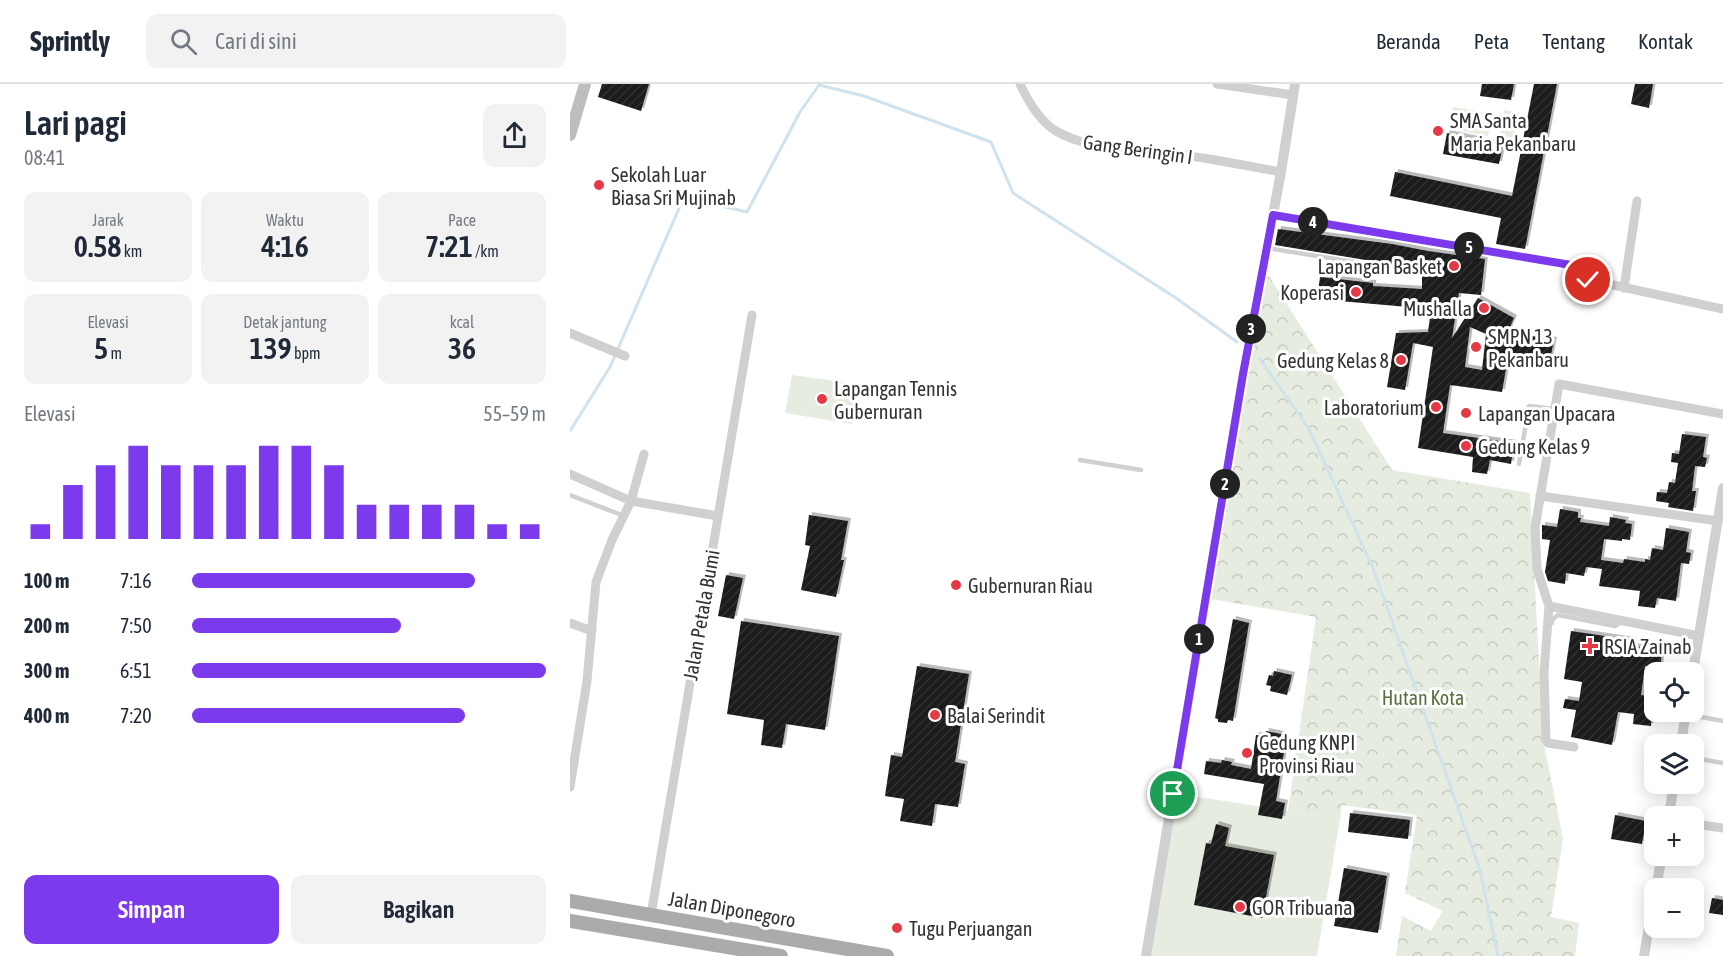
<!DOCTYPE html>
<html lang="id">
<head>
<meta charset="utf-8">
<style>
	body { margin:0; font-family:"Asap Condensed",sans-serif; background:#f2f2f3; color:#1f2937; height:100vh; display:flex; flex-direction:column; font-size:22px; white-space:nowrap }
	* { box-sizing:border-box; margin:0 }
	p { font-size:20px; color:#747a83 }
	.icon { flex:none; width:33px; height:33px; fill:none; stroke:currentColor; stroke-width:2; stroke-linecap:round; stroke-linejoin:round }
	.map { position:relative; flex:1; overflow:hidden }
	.drawer { display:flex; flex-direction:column; background:#fff; width:570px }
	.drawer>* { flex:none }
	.buttons { position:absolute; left:1074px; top:578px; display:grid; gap:12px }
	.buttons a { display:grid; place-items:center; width:60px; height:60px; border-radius:12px; background:#fff; box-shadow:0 3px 15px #0003; font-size:30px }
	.pin { position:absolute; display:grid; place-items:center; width:51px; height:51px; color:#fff; margin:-26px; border:3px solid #fff; border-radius:50%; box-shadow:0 2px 6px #0007 }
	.km { position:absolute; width:30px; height:30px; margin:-15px; border-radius:50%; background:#222; color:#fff; font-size:16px; line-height:30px; text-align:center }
	.round { display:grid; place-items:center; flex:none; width:63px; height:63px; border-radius:12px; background:#f2f2f3 }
	.overview { display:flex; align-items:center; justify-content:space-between; height:102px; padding:0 24px }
	h1 { font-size:33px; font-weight:600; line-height:45px }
	.stats { display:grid; grid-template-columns:repeat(3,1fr); gap:9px; height:102px; padding:6px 24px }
	.stats div { display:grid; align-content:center; border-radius:12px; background:#f2f2f3; text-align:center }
	.stats b { font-size:30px; font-weight:600 }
	.stats small { font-size:16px; font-weight:400 }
	.stats p { font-size:16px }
	.chart { height:168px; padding:12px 24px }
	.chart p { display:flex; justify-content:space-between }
	.chart svg { width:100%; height:108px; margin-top:6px; stroke:#7c3aed; stroke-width:6 }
	.action { display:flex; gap:12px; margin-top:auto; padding:12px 24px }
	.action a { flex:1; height:69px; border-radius:12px; background:#7c3aed; color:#fff; font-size:24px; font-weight:600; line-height:69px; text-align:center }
	.action a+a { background:#f2f2f3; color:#1f2937 }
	ul { padding:0 24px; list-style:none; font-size:20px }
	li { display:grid; grid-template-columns:96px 72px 1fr; align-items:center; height:45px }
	li i { height:15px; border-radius:8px; background:#7c3aed }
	header { display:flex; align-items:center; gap:36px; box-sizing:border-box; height:84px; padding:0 30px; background:#fff; border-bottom:2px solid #e0e1e3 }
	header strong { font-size:28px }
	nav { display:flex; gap:33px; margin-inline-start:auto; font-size:21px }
	.search { width:420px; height:54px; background:#f2f2f3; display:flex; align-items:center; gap:15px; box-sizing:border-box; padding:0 21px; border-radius:12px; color:#747a83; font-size:22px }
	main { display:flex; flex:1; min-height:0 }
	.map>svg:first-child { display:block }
	.grass { fill:#e6ecdf }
	.forest { fill:url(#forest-crowns) }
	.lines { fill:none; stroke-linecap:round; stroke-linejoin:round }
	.stream { stroke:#cfe2ee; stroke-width:3 }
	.building { fill:url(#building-hatch); fill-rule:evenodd; filter:url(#shadow) }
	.service { stroke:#d0d0d0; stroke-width:4.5 }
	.minor { stroke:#d0d0d0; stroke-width:9 }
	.tertiary { stroke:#d0d0d0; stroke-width:10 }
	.secondary { stroke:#bdbdbd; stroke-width:12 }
	.primary { stroke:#ababab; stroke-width:14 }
	.route-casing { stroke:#fff; stroke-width:12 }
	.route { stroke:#7c3aed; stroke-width:8 }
	.poi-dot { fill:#e63946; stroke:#fff; stroke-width:2 }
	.labels { text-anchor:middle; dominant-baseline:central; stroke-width:6; stroke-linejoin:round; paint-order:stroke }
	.poi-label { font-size:20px; fill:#333; stroke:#fff; text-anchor:start }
	.street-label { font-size:20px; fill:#333; stroke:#fff }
	.park-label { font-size:20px; fill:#56703f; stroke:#fff }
</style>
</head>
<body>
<header>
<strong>Sprintly</strong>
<div class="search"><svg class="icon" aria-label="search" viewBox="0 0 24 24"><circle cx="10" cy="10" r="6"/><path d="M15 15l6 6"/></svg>Cari di sini</div>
<nav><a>Beranda</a><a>Peta</a><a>Tentang</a><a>Kontak</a></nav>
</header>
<main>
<section class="drawer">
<div class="overview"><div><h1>Lari pagi</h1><p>08:41</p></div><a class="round"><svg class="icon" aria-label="share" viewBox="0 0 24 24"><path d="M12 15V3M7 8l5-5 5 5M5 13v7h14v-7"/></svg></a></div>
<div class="stats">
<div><p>Jarak</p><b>0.58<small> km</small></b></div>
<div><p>Waktu</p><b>4:16</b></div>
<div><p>Pace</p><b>7:21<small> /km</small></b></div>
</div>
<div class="stats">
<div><p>Elevasi</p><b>5<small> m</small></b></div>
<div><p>Detak jantung</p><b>139<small> bpm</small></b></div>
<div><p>kcal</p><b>36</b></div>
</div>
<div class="chart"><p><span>Elevasi</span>55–59 m</p>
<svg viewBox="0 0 160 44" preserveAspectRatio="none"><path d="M5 44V38M15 44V22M25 44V14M35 44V6M45 44V14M55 44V14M65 44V14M75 44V6M85 44V6M95 44V14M105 44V30M115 44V30M125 44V30M135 44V30M145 44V38M155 44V38"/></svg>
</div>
<ul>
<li><b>100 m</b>7:16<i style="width:80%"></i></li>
<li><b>200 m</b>7:50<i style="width:59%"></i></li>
<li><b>300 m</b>6:51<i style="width:100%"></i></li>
<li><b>400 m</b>7:20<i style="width:77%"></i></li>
</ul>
<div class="action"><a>Simpan</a><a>Bagikan</a></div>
</section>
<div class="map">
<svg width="1153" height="872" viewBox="0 0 1153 872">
	<defs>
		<pattern id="forest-crowns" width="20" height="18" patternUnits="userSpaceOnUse" patternTransform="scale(1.5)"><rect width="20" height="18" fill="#e6ecdf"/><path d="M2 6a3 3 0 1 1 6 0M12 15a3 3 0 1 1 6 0" fill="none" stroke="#c6cbc0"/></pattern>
		<pattern id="building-hatch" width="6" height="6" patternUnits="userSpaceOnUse" patternTransform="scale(1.5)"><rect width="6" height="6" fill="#1a1a1a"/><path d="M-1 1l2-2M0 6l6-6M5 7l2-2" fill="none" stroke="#333"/></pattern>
		<filter id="shadow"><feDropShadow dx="3" dy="-3" stdDeviation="0" flood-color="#0004"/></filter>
	</defs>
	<rect width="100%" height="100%" fill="#fff"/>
	<!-- grass -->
	<path class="grass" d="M 883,23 L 922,30 L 918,52 L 879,45 Z
		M 934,26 L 949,29 L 943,59 L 929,57 Z
		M 222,291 L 288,300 L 282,340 L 215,329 Z
		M 603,709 L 770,735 L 747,872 L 576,872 Z"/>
	<!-- forest -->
	<path class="forest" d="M 694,184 L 822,386 L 960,409 L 973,655 L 993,755 L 981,833 L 1009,839 L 1005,872 L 826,872 L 832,832 L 861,847 L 873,827 L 835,809 L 847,731 L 772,721 L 770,735 L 718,727 L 746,533 L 635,514 Z"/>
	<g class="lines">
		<!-- stream -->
		<path class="stream" d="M 249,1 L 294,12 L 421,58 L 443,109 L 606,214 L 667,258
			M 690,275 L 739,345 L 803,484 L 910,786 L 928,872
			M 0,347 L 40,283 L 114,113 L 177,128 L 230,28 L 249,1"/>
	</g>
	<!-- building -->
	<path class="building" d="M 32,0 L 79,0 L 71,27 L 28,13 Z
		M 912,0 L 944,0 L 941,16 L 910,12 Z
		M 964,0 L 987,0 L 955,165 L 926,160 L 931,134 L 820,112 L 825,88 L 942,112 Z
		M 1065,0 L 1083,0 L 1079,24 L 1061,20 Z
		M 877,49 L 933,61 L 929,80 L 873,70 Z
		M 708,145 L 822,160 L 858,167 L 915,175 L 911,211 L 889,209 L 882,254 L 908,214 L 944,234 L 935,255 L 961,259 L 962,252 L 984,256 L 979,281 L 937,279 L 932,308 L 880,301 L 873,349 L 944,359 L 941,380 L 920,376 L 917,390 L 902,388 L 903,373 L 848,364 L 863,263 L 843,259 L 835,306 L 817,303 L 826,249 L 858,248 L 860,233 L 838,229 L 838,223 L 747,215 L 750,193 L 803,199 L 803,202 L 852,205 L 852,193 L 857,190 L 856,186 L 705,161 ZM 900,243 L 916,250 L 912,286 L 895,283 Z
		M 1112,350 L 1136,353 L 1133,373 L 1137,374 L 1135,383 L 1125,382 L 1122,407 L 1126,407 L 1123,427 L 1098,423 L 1099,419 L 1086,417 L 1087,408 L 1097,409 L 1099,398 L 1105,399 L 1108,379 L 1101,378 L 1102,369 L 1109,370 Z
		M 990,425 L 1008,428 L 1008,434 L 1011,434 L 1010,438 L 1039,442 L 1040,433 L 1056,436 L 1055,439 L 1062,440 L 1060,456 L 1052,455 L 1052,457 L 1034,455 L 1031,476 L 1053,479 L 1054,475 L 1075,478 L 1075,475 L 1080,476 L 1082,464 L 1093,466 L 1096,444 L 1119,448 L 1116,468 L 1121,469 L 1119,480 L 1111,479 L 1106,517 L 1087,514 L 1085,524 L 1068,522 L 1070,507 L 1029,502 L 1032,485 L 1016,483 L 1014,492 L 996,489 L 995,500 L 978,497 L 975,488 L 980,456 L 972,455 L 972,441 L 987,443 Z
		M 239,431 L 278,437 L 271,476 L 274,476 L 266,513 L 231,506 L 240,462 L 235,461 Z
		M 156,491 L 173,494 L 164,535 L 148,532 Z
		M 663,535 L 679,539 L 663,637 L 658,636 L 657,639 L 648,638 L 648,635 L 645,634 Z
		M 171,537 L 269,552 L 255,646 L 216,640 L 212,664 L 191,661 L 194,636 L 157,630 Z
		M 1001,547 L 1062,556 L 1061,562 L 1085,564 L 1084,568 L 1092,569 L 1090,584 L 1075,582 L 1071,611 L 1084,613 L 1081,642 L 1063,640 L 1064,630 L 1048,628 L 1042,661 L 1001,653 L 1006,626 L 993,624 L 995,615 L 1009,617 L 1012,598 L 994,595 Z
		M 347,582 L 399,590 L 385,678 L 395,680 L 388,723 L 365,720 L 362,742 L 330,737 L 334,715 L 315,712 L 321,671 L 332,673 Z
		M 704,587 L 722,591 L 717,611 L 700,607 L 701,602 L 696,601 L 699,591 L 703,592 Z
		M 696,647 L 711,650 L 710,655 L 716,656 L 706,717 L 715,719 L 712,735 L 688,731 L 694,700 L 634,690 L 636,677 L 651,679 L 652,676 L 662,678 L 661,681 L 681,685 L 686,651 L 695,652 Z
		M 780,729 L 840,736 L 838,755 L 778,748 Z
		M 1045,731 L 1076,737 L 1072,760 L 1041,755 Z
		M 646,740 L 659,744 L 655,762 L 704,771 L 692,834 L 624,821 L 636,759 L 641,760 Z
		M 774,784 L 817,792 L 808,849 L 764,842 Z
		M 1142,814 L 1153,816 L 1153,831 L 1139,829 Z"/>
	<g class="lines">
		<!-- service -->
		<path class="service" d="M 697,164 L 853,189
			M 510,376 L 571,386
			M 949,380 L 959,322 L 985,325
			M 0,411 L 54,432
			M 982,539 L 982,536 L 988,531 L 1045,542 L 1053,537
			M 1116,630 L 1153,637
			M 1124,674 L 1153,679"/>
		<!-- minor -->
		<path class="minor" d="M 450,0 C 458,17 469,37 486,47 C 518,66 558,63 593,68 C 633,73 672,81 711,88
			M 647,0 L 723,11
			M 703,131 L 1007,182 L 1007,193 L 1153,225
			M 1054,204 L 1067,117
			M 0,249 L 55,272
			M 0,390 L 61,417 L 148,432
			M 970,412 L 1148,437
			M 979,522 L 1129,552
			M 0,539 L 22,547
			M 1004,663 L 978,659 L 976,656 L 974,589 L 979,522 L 967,485 L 965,444 L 989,300 L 1153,330
			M 0,703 L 17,597 L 26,498 L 42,456 L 61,417 L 74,370
			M 1124,740 L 1153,744
			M 81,831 L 182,231"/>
		<!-- tertiary -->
		<path class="tertiary" d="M 1123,588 L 1153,404
			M 1111,660 L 1116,627
			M 1099,732 L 1104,699
			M 1086,804 L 1092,771
			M 576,872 L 673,290 L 711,88 L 725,0
			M 1074,872 L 1084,813"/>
		<!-- secondary -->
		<path class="secondary" d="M 0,51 L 15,0"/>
		<!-- primary -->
		<path class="primary" d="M 0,817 L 317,872
			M 0,837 L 211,872"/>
	</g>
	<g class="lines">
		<!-- route casing -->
		<g class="route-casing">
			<path id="route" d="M 603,710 L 673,290 L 703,131 L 1007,182 L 1007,193 L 1018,196"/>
		</g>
		<!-- route -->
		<use href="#route" class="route"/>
	</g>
	<!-- markers -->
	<g class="poi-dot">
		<circle cx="868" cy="47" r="6"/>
		<circle cx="29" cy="101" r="6"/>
		<circle cx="884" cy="182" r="6"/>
		<circle cx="786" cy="208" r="6"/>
		<circle cx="914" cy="224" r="6"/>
		<circle cx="906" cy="263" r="6"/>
		<circle cx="831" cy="276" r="6"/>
		<circle cx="252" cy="315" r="6"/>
		<circle cx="866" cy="323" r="6"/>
		<circle cx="896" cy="329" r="6"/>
		<circle cx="896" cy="362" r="6"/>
		<circle cx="386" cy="501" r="6"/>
		<path d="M1017 553h6v6h6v6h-6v6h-6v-6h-6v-6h6z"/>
		<circle cx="365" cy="631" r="6"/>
		<circle cx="677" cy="669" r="6"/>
		<circle cx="670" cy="823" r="6"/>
		<circle cx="327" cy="844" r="6"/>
	</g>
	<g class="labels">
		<!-- poi labels -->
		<g class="poi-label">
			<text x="880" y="36">SMA Santa<tspan x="880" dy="23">Maria Pekanbaru</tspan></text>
			<text x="41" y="90">Sekolah Luar<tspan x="41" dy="23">Biasa Sri Mujinab</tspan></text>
			<text x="872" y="182" text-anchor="end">Lapangan Basket</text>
			<text x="774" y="208" text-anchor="end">Koperasi</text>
			<text x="902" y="224" text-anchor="end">Mushalla</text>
			<text x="918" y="252">SMPN 13<tspan x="918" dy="23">Pekanbaru</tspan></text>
			<text x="819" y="276" text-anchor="end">Gedung Kelas 8</text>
			<text x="264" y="304">Lapangan Tennis<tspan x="264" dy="23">Gubernuran</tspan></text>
			<text x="854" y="323" text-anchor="end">Laboratorium</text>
			<text x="908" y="329">Lapangan Upacara</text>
			<text x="908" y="362">Gedung Kelas 9</text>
			<text x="398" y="501">Gubernuran Riau</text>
			<text x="1034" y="562">RSIA Zainab</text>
			<text x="377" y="631">Balai Serindit</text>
			<text x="689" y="658">Gedung KNPI<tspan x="689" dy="23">Provinsi Riau</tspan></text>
			<text x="682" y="823">GOR Tribuana</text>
			<text x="339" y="844">Tugu Perjuangan</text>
		</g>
		<!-- street labels -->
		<g class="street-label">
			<text transform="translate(568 65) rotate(8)">Gang Beringin I</text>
			<text transform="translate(131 531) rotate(-80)">Jalan Petala Bumi</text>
			<text transform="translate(162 825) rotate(10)">Jalan Diponegoro</text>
		</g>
		<!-- park labels -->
		<g class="park-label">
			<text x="853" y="613">Hutan Kota</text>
		</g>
	</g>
</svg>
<div class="buttons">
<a><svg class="icon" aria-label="locate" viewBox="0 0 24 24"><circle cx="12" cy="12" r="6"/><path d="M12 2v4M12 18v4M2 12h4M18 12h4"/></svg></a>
<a><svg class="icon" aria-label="layers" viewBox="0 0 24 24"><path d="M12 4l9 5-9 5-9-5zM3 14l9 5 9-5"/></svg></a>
<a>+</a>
<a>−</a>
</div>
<div class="pin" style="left:603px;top:710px;background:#1e9e55"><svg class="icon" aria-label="arrive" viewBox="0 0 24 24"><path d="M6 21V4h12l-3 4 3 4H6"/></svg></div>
<div class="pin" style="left:1018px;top:196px;background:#d93025"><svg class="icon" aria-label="check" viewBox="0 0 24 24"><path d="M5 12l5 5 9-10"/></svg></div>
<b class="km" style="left:629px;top:555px">1</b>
<b class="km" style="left:655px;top:400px">2</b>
<b class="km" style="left:681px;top:245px">3</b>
<b class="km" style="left:743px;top:138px">4</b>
<b class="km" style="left:899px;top:163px">5</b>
</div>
</main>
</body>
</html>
